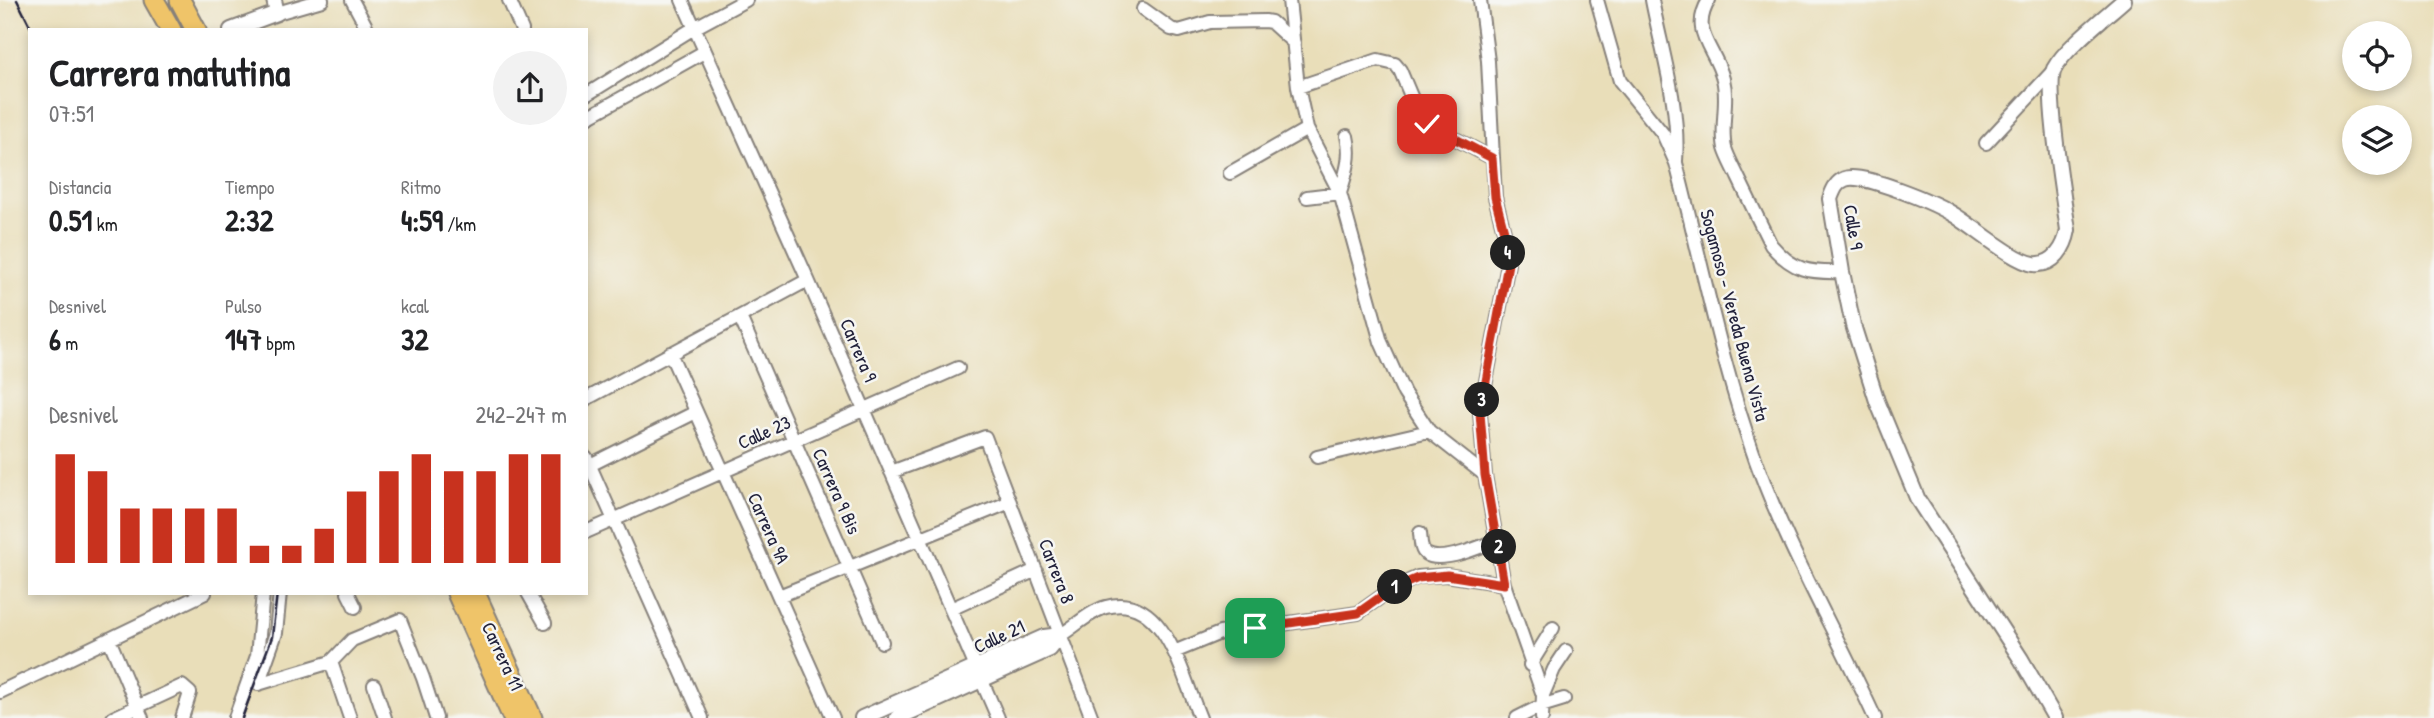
<!DOCTYPE html>
<html lang="es">
<head>
<meta charset="utf-8">
<style>
	body { margin:0; font-family:"Patrick Hand",sans-serif; background:#f2f2f2; color:#202124; height:100vh; display:flex; flex-direction:column; font-size:26px; white-space:nowrap }
	* { box-sizing:border-box; margin:0 }
	p { font-size:23px; color:#757577 }
	.icon { flex:none; width:38px; height:38px; fill:none; stroke:currentColor; stroke-width:2; stroke-linecap:round; stroke-linejoin:round }
	.map { position:relative; flex:1; overflow:hidden }
	.panel { position:absolute; left:28px; top:28px; width:560px; height:567px; display:flex; flex-direction:column; background:#fff; border-radius:0px; box-shadow:0 4px 10px #0003 }
	.panel>* { flex:none }
	.buttons { position:absolute; left:2342px; top:21px; display:grid; gap:14px }
	.buttons a { display:grid; place-items:center; width:70px; height:70px; border-radius:50%; background:#fff; box-shadow:0 4px 10px #0003; font-size:35px }
	.pin { position:absolute; display:grid; place-items:center; width:60px; height:60px; color:#fff; margin:-30px; border-radius:14px; box-shadow:0 4px 10px #0006 }
	.km { position:absolute; width:35px; height:35px; margin:-18px; border-radius:50%; background:#222; color:#fff; font-size:19px; line-height:35px; text-align:center }
	.round { display:grid; place-items:center; flex:none; width:74px; height:74px; border-radius:37px; background:#f2f2f2 }
	.summary { display:flex; align-items:center; justify-content:space-between; height:119px; padding:0 21px }
	h1 { font-size:38px; font-weight:700; line-height:52px }
	.figures { display:grid; grid-template-columns:repeat(3,1fr); gap:10px; height:119px; padding:7px 21px }
	.figures div { display:grid; align-content:center }
	.figures b { font-size:30px; font-weight:700 }
	.figures small { font-size:19px; font-weight:400 }
	.figures p { font-size:19px }
	.chart { height:196px; padding:14px 21px }
	.chart p { display:flex; justify-content:space-between }
	.chart svg { width:100%; height:126px; margin-top:7px; stroke:#c8321e; stroke-width:6 }
	.map>svg:first-child { display:block }
	.lines { fill:none; stroke-linecap:round; stroke-linejoin:round }
	.minor-casing { stroke:#86807a; stroke-width:16 }
	.tertiary-casing { stroke:#86807a; stroke-width:18 }
	.primary-casing { stroke:#86807a; stroke-width:23 }
	.minor { stroke:#fff; stroke-width:12 }
	.tertiary { stroke:#fff; stroke-width:14 }
	.primary { stroke:#efc469; stroke-width:19 }
	.rail { stroke:#22223b; stroke-width:2.5 }
	.route-casing { stroke:#fff; stroke-width:14 }
	.route { stroke:#c8321e; stroke-width:9 }
	.labels { text-anchor:middle; dominant-baseline:central; stroke-width:5; stroke-linejoin:round; paint-order:stroke }
	.street-label { font-size:19px; fill:#22223b; stroke:#f6f6f2 }
</style>
</head>
<body>
<div class="map">
<svg width="2434" height="718" viewBox="0 0 2434 718">
	<rect width="100%" height="100%" fill="#f6f6f2"/>
	<filter id="ink" filterUnits="userSpaceOnUse"><feTurbulence type="fractalNoise" baseFrequency=".0143" numOctaves="2"/><feDisplacementMap in="SourceGraphic" scale="14" xChannelSelector="R" yChannelSelector="G"/><feConvolveMatrix kernelMatrix="1 2 1 2 8 2 1 2 1" color-interpolation-filters="sRGB"/></filter>
	<filter id="wash" filterUnits="userSpaceOnUse"><feTurbulence type="fractalNoise" baseFrequency=".00686" numOctaves="4" result="noise"/><feDisplacementMap in="SourceGraphic" scale="28" xChannelSelector="R" yChannelSelector="G"/><feGaussianBlur stdDeviation="1.57" result="paint"/><feColorMatrix in="noise" values="0 0 0 0 0 0 0 0 0 0 0 0 0 0 0 0 0 1.4 0 .05"/><feComposite in="paint" operator="in"/></filter>
	<g filter="url(#wash)">
		<rect width="100%" height="100%" fill="#e9deb9"/>
	</g>
	<g filter="url(#ink)">
		<g class="lines">
			<!-- minor casing -->
			<g class="minor-casing">
				<path id="minor" d="M 352,0 L 368,30
					M 509,0 L 522,30
					M 682,0 L 808,280 L 998,718
					M 1289,0 L 1298,87 L 1307,129 L 1340,193 L 1381,342 L 1404,393 L 1429,431 L 1485,475
					M 1480,0 L 1488,61 L 1495,197 L 1507,243 L 1508,264 L 1480,413 L 1485,475 L 1504,584 L 1543,695 L 1542,718
					M 1597,0 L 1620,81 L 1663,134 L 1676,163 C 1702,263 1721,364 1756,461 C 1788,550 1836,632 1875,718
					M 1652,0 C 1662,53 1680,107 1676,161
					M 1709,0 C 1689,33 1715,47 1723,79 C 1729,102 1720,125 1725,148 C 1728,158 1734,168 1738,177 C 1749,200 1760,223 1771,245 C 1793,271 1809,273 1842,272
					M 1143,9 L 1171,29 L 1179,31 L 1210,22 L 1265,21 L 1271,22 L 1294,43
					M 277,13 L 322,0
					M 1298,87 L 1378,60 L 1395,64 L 1400,70 L 1419,115 L 1427,124 L 1492,158
					M 586,95 L 694,28 L 746,0
					M 586,118 L 704,52
					M 1986,143 L 2053,71
					M 1230,173 L 1307,129
					M 1307,197 L 1340,193 C 1346,173 1352,157 1347,136
					M 740,317 L 882,642
					M 670,353 L 833,718
					M 586,399 L 808,280
					M 586,457 L 702,718
					M 1317,457 L 1429,431
					M 590,465 L 696,412
					M 891,472 L 985,437 L 1092,718
					M 586,532 L 958,368
					M 1420,533 C 1421,540 1420,550 1426,554 C 1441,564 1484,546 1498,539
					M 348,593 L 355,607
					M 528,593 L 545,623
					M 779,596 L 1010,502
					M 951,609 L 1036,570
					M 1061,635 C 1074,627 1091,611 1106,607 C 1165,591 1183,678 1200,718
					M 109,639 L 142,718
					M 1174,652 L 1220,633 L 1358,613 L 1392,589 L 1418,577 L 1446,575 L 1504,584
					M 331,662 L 350,718
					M 1530,665 L 1553,628
					M 258,684 L 331,662 L 352,640 L 400,620 L 423,678 L 436,718
					M 258,684 L 276,633 L 280,593
					M 374,685 L 385,718
					M 0,692 L 205,593
					M 1543,695 L 1554,669 L 1566,651
					M 113,718 L 182,686 L 190,693 L 182,718
					M 235,718 L 257,656 L 263,593
					M 1517,718 L 1541,706 L 1564,699"/>
			</g>
			<!-- tertiary casing -->
			<g class="tertiary-casing">
				<path id="tertiary" d="M 231,30 L 277,13 L 274,0
					M 862,718 L 1044,637 L 1061,635
					M 897,718 L 1050,649 L 1061,635
					M 2055,718 L 2021,659 L 1918,500 L 1877,401 L 1853,325 L 1842,272 L 1830,199 C 1833,191 1836,182 1845,179 C 1862,172 1934,203 1951,213 C 1972,225 2013,261 2034,264 C 2054,266 2065,247 2068,230 C 2064,201 2045,88 2054,69 C 2065,48 2105,17 2124,0"/>
			</g>
			<!-- primary casing -->
			<g class="primary-casing">
				<path id="primary" d="M 154,0 L 171,30
					M 180,0 L 196,30
					M 457,593 L 513,718
					M 475,593 L 532,718"/>
			</g>
			<!-- minor -->
			<use href="#minor" class="minor"/>
			<!-- tertiary -->
			<use href="#tertiary" class="tertiary"/>
			<!-- primary -->
			<use href="#primary" class="primary"/>
			<!-- rail -->
			<path class="rail" d="M 17,0 L 32,30
				M 242,718 L 272,637 L 277,593"/>
		</g>
	</g>
	<g class="lines" filter="url(#ink)">
		<!-- route casing -->
		<g class="route-casing">
			<path id="route" d="M 1255,628 L 1358,613 L 1392,589 L 1418,578 L 1447,575 L 1504,584 L 1485,475 L 1480,413 L 1508,264 L 1507,243 L 1495,197 L 1492,158 L 1427,124"/>
		</g>
		<!-- route -->
		<use href="#route" class="route"/>
	</g>
	<g class="labels">
		<!-- street labels -->
		<g class="street-label">
			<text transform="translate(1854 227) rotate(81)">Calle 9</text>
			<text transform="translate(1735 315) rotate(75)">Sogamoso - Vereda Buena Vista</text>
			<text transform="translate(859 350) rotate(67)">Carrera 9</text>
			<text transform="translate(764 432) rotate(-24)">Calle 23</text>
			<text transform="translate(837 491) rotate(66)">Carrera 9 Bis</text>
			<text transform="translate(769 528) rotate(66)">Carrera 9A</text>
			<text transform="translate(1057 571) rotate(69)">Carrera 8</text>
			<text transform="translate(999 636) rotate(-25)">Calle 21</text>
			<text transform="translate(503 656) rotate(65)">Carrera 11</text>
		</g>
	</g>
</svg>
<div class="buttons">
<a><svg class="icon" aria-label="locate" viewBox="0 0 24 24"><circle cx="12" cy="12" r="6"/><path d="M12 2v4M12 18v4M2 12h4M18 12h4"/></svg></a>
<a><svg class="icon" aria-label="layers" viewBox="0 0 24 24"><path d="M12 4l9 5-9 5-9-5zM3 14l9 5 9-5"/></svg></a>
</div>
<div class="pin" style="left:1255px;top:628px;background:#1e9e55"><svg class="icon" aria-label="arrive" viewBox="0 0 24 24"><path d="M6 21V4h12l-3 4 3 4H6"/></svg></div>
<div class="pin" style="left:1427px;top:124px;background:#d93025"><svg class="icon" aria-label="check" viewBox="0 0 24 24"><path d="M5 12l5 5 9-10"/></svg></div>
<b class="km" style="left:1395px;top:587px">1</b>
<b class="km" style="left:1499px;top:547px">2</b>
<b class="km" style="left:1482px;top:400px">3</b>
<b class="km" style="left:1508px;top:253px">4</b>
<section class="panel">
<div class="summary"><div><h1>Carrera matutina</h1><p>07:51</p></div><a class="round"><svg class="icon" aria-label="share" viewBox="0 0 24 24"><path d="M12 15V3M7 8l5-5 5 5M5 13v7h14v-7"/></svg></a></div>
<div class="figures">
<div><p>Distancia</p><b>0.51<small> km</small></b></div>
<div><p>Tiempo</p><b>2:32</b></div>
<div><p>Ritmo</p><b>4:59<small> /km</small></b></div>
</div>
<div class="figures">
<div><p>Desnivel</p><b>6<small> m</small></b></div>
<div><p>Pulso</p><b>147<small> bpm</small></b></div>
<div><p>kcal</p><b>32</b></div>
</div>
<div class="chart"><p><span>Desnivel</span>242–247 m</p>
<svg viewBox="0 0 160 44" preserveAspectRatio="none"><path d="M5 44V6M15 44V12M25 44V25M35 44V25M45 44V25M55 44V25M65 44V38M75 44V38M85 44V32M95 44V19M105 44V12M115 44V6M125 44V12M135 44V12M145 44V6M155 44V6"/></svg>
</div>
</section>
</div>
</body>
</html>
